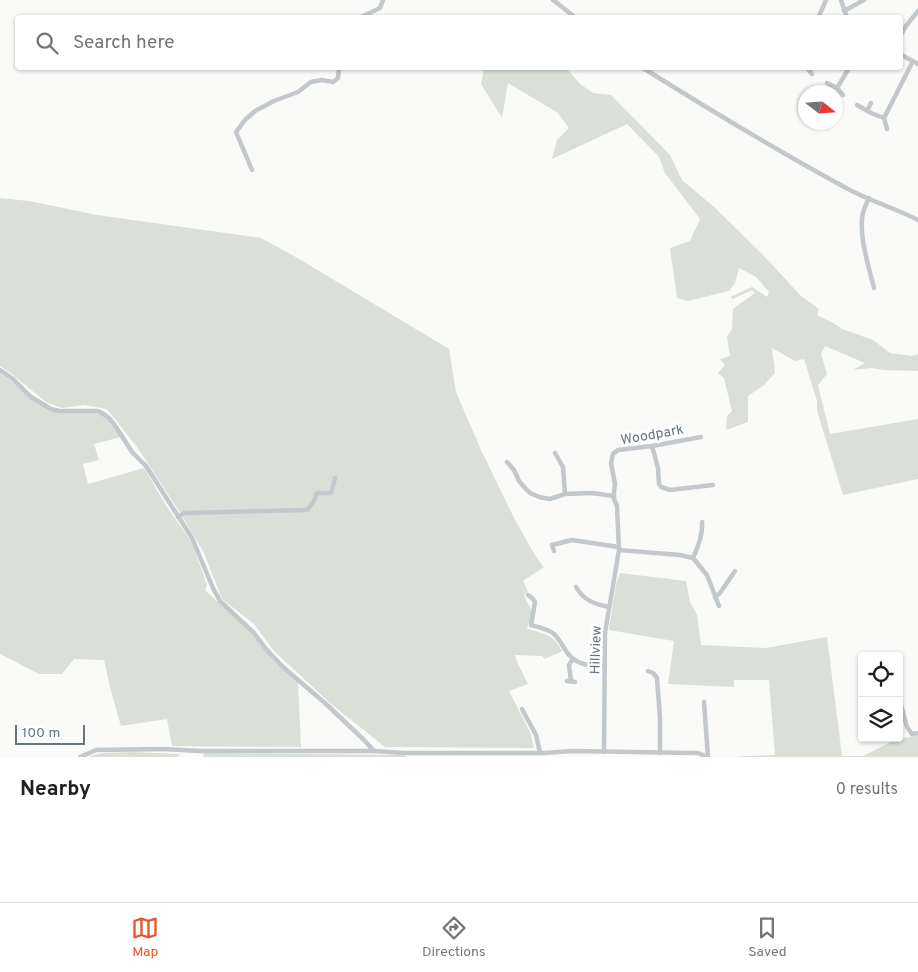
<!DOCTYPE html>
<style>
:root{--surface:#fff;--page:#f2f2f2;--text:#202124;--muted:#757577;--line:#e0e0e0;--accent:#e4572e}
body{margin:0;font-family:Overpass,sans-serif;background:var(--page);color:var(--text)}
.controls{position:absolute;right:15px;bottom:15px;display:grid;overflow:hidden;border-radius:5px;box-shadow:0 1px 4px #0004}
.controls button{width:45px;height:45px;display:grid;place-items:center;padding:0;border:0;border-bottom:1px solid var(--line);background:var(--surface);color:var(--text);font:25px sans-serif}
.compass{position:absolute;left:798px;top:85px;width:45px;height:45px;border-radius:50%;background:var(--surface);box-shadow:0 1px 4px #0004;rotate:107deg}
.scale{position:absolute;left:15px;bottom:12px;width:70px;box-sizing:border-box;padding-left:5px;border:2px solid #657683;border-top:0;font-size:14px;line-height:18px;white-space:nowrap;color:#657683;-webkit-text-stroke:4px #fff;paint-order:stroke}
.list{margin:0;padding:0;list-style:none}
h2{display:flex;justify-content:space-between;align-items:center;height:65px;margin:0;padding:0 20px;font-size:21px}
h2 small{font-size:16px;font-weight:400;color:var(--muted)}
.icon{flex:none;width:28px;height:28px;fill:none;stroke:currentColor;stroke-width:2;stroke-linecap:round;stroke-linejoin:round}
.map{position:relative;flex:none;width:918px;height:757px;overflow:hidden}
.search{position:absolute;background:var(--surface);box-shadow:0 1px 4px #0004;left:15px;right:15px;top:15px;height:55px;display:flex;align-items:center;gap:12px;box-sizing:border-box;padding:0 18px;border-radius:5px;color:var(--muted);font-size:19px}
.sheet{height:145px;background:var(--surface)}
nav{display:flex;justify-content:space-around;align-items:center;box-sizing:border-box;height:70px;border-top:1px solid var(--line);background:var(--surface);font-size:14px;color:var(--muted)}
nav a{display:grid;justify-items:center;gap:2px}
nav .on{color:var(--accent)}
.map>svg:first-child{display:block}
.green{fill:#dadfd7}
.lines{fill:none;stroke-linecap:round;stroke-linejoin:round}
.minor{stroke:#c3c8cc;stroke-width:4.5}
.labels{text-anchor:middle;stroke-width:5;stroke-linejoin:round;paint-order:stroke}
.street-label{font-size:14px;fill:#657683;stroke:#fff}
</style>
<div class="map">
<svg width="918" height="757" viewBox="0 0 918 757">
<rect width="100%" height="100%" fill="#fafaf8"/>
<g class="green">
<path d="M484,68H566L580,84L593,93L611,95L670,155L682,180L714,207L764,256L801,296L819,309L817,315L835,324L842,329L873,340L890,353L912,356L918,354V371L883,370L872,368L853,370L865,363L825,346L821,354L827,374L818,385L830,434L918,419V479L843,495L817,411V401L804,359L795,361L772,348L775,373L764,385L748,396V422L726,430L727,416L732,411L724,378L718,373L725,365L720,359L730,356L727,337L732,329L733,309L755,293L752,290L733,299L730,297L752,287L767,297L769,292L756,277L739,268L735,283L729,291L688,301L677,298L670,248L690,241L700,219L665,173L659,157L627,124L552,159L557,140L569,128L558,113L508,83L502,118L481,84Z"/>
<path d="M0,198L29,201L97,215L261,238L294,256L449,349L456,392L481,450L514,518L536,557L544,567L523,581L528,591L524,595L532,612L527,629C544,633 554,635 562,651L545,659L542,656L515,655L518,664L528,684L509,691L530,732L534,748L385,747L330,703L274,651L254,624L222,599L204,553L179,511L137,447L107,409L84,405L62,408L46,402L9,372L0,366Z"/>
<path d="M0,373L53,411L93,413L104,415L121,437L94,444L99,460L83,464L88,484L144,468L167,507L192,543L207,585L205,590L251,633L277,664L298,682L301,747L172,746L167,719L121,726L111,691L104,660L74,659L62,674H39L0,654Z"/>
<path d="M620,573L686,581L690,602L697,615L701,645L766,648L827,637L842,756H863L895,740L918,735V757H733L747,756L775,755L769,680H734V687L668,684L674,641L609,630L616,584Z"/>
<path d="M133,752L179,754L178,757H89C102,751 118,753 133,752Z"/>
<path d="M204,753L405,755L407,757H203Z"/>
</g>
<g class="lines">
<g class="minor">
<path d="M553,0L576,18"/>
<path d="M841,0L847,18"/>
<path d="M844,11L864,0"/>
<path d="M359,18L380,8L383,0"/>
<path d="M818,18L826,0"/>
<path d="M900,36L906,26L918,11"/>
<path d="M900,54L918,64"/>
<path d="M643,68C710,110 778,151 848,189C870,201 895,208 918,220"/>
<path d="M807,68L812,74"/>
<path d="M827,83L837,88L843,95"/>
<path d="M837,88L849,68"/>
<path d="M857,105L871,113L884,118L887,129"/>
<path d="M867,111L871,103"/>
<path d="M884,118L913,61"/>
<path d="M252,170L236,132L245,120L255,111L274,101L298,92L311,82L322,80L333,82L338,78L339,68"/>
<path d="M869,198C867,203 864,208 863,213C858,235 869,267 874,288"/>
<path d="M0,370L13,379L31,397L51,409L59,411H98L105,415L109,418L116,427L132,452L146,466L192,538L213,588L220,601L254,633L266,649L283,667L326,704L363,739L374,751"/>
<path d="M652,446L658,468L659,484L661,487L670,490L713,485"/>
<path d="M555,453L563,467L565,494"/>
<path d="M507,462L514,470L519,481L525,488L530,493L539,497L550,499L565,494L592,493L614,496"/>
<path d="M178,517L184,513L307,510L314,501L317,493H331L335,478"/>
<path d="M619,550L680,555L693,558L707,575L719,606"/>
<path d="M554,551L552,545L572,540L619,547"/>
<path d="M693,558C698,546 703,535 702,522"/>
<path d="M576,587C584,601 595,604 609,607"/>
<path d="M528,595L532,598L535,602L531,625C539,627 548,629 554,634C559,639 562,645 566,651C575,665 589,666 605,666"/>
<path d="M715,597L720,593L735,571"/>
<path d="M648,671L653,673L657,678L660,718V753"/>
<path d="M567,681L575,682"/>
<path d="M571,681L569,665L573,659"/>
<path d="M900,701L907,727L912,734L918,733"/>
<path d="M704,702L708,757"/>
<path d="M522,709L536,735L540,753"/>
<path d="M604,752L605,633L619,550L617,506L614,499V492L615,484L611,463L613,454L618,450L652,446L701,437"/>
<path d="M80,757L96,750L162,749L201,751H374L404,753H544L572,751L693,753H698L707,757"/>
</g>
</g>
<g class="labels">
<g class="street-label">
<text transform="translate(652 434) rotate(-10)" y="5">Woodpark</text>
<text transform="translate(595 650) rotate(-88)" y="5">Hillview</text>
</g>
</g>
</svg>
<div class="controls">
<button><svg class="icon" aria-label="locate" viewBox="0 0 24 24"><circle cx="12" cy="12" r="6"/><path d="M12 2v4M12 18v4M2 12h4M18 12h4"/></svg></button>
<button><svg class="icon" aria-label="layers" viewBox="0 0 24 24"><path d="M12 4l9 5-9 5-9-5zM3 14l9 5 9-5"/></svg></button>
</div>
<svg class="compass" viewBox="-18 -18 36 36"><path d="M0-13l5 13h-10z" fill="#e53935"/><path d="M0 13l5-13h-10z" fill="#757577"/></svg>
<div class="scale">100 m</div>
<div class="search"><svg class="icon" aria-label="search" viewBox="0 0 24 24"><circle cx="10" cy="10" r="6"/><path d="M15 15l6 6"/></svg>Search here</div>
</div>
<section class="sheet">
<h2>Nearby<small>0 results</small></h2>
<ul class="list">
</ul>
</section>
<nav>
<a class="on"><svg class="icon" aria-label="map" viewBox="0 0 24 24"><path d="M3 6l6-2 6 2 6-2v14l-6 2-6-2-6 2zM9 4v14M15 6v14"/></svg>Map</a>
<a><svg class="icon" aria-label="directions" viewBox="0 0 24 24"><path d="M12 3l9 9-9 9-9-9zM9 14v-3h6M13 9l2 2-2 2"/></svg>Directions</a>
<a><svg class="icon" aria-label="saved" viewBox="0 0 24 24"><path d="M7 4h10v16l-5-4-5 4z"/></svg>Saved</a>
</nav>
